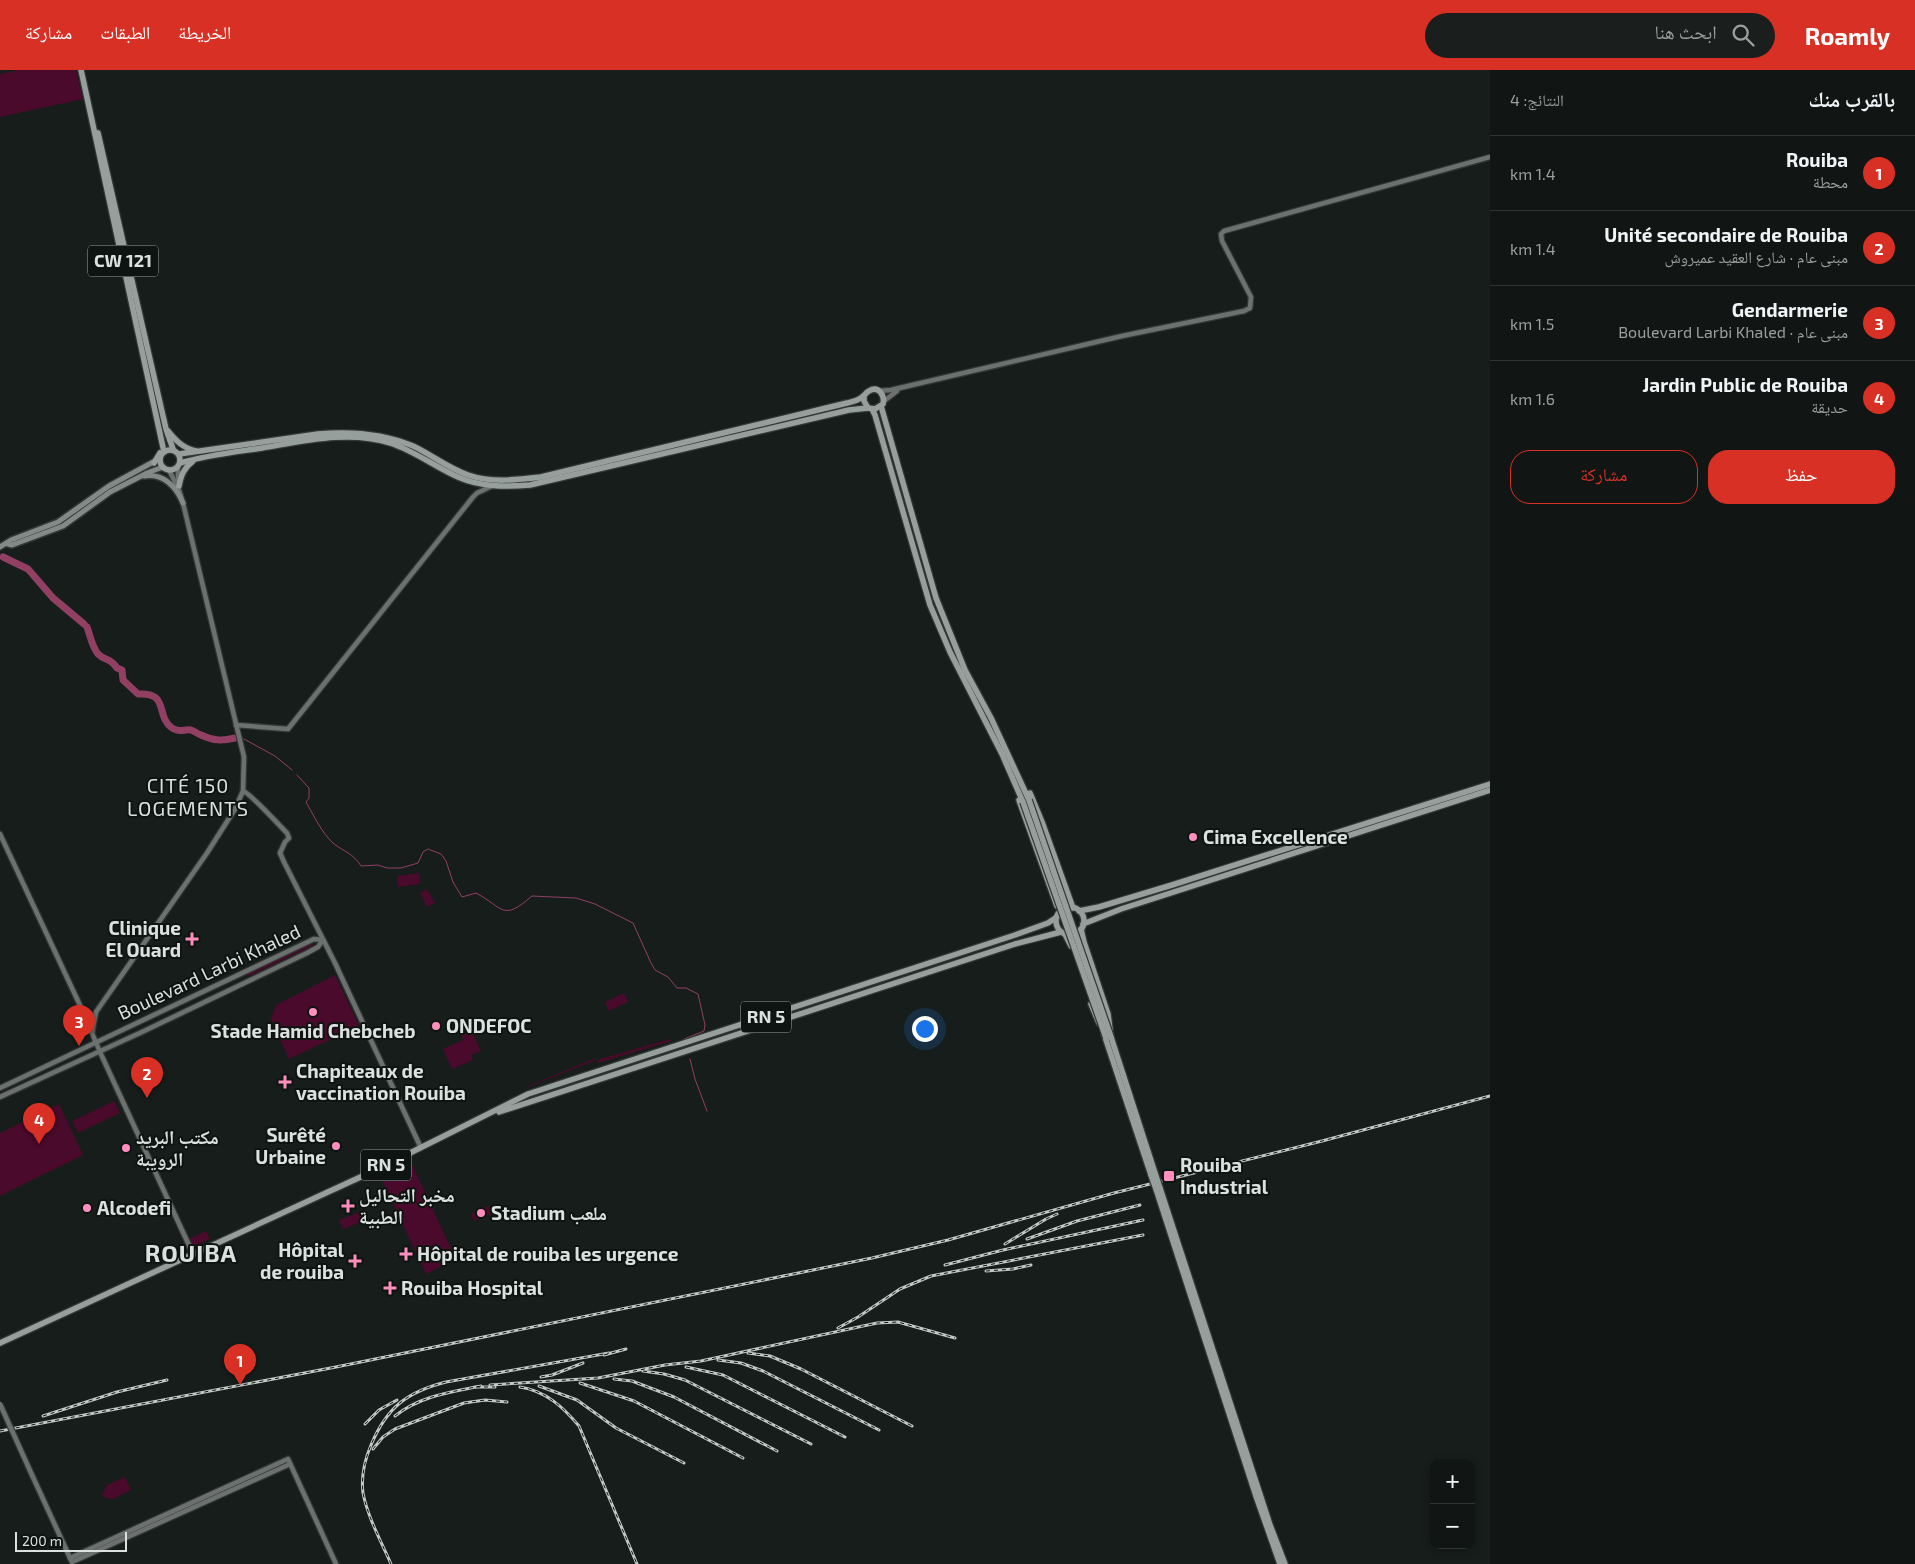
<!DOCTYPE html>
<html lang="ar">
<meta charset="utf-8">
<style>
:root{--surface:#111614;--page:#1a1f1d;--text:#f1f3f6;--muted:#9c9fa0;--line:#303534;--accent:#d93025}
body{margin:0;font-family:"Exo 2","Noto Naskh Arabic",sans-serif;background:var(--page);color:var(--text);direction:rtl}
.controls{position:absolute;right:15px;bottom:15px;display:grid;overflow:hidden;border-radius:10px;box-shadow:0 2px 8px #0003}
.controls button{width:45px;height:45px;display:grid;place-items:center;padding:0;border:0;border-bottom:1px solid var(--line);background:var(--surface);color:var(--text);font:25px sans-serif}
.scale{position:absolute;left:15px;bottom:12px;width:112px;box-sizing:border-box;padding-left:5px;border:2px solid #dce1df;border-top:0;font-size:14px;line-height:18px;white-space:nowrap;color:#dce1df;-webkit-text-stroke:4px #0e1412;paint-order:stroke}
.you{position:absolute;left:924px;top:958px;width:18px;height:18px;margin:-12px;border:4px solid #fff;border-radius:50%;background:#1a73e8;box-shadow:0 0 0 8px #1a73e833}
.badge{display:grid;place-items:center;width:32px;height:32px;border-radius:50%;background:var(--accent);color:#fff;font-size:16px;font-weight:700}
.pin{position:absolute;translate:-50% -41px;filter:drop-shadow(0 1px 2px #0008)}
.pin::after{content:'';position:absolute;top:26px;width:18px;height:15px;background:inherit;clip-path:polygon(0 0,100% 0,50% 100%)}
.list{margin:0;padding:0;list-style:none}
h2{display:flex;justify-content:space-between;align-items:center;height:65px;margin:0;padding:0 20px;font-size:21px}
h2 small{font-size:16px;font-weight:400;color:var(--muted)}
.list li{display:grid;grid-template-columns:32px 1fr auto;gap:15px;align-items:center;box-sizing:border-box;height:75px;padding:0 20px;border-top:1px solid var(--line)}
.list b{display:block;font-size:19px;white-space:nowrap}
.list p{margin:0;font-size:16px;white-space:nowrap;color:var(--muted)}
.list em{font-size:16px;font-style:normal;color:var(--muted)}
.actions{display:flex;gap:10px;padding:15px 20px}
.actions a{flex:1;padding:11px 0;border:1px solid var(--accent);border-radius:20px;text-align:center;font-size:18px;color:var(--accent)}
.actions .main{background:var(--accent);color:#fff}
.icon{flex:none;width:28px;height:28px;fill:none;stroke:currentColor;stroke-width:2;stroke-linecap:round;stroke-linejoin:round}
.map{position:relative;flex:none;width:1490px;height:1494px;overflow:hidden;direction:ltr}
header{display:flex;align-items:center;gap:30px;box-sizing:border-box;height:70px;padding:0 25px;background:var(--accent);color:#fff}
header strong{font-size:24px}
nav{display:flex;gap:28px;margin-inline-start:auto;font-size:18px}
.search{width:350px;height:45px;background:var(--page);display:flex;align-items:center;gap:12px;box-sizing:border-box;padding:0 18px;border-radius:28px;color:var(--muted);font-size:19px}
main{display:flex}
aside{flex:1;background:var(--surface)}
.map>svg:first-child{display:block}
.green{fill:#490a2b}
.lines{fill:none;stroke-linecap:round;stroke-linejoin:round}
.stream{stroke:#914064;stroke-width:1}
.river{stroke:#914064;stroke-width:7}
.secondary-casing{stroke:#333836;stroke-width:7}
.primary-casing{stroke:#333836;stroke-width:8}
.highway-casing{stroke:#333836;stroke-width:8}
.secondary{stroke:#6c7170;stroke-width:4.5}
.primary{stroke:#838987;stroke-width:5}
.highway{stroke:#979f9c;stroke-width:5.5}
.rail-casing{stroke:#c2c8c6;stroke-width:3}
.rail{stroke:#0e1412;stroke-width:1;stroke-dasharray:4;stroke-linecap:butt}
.secondary-bridge-casing{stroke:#333836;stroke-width:7;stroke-linecap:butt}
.highway-bridge-casing{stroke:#333836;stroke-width:8;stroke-linecap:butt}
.secondary-bridge{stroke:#6c7170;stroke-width:4.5}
.highway-bridge{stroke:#979f9c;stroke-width:5.5}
.poi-dot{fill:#fe8ebd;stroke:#0e1412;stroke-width:2}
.labels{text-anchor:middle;stroke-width:4;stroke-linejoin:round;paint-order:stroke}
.shield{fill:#0e1412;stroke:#9ea4a2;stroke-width:1}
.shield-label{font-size:18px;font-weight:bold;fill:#dce1df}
.poi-label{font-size:19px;font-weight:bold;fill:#dce1df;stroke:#0e1412;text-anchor:start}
.street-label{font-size:19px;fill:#dce1df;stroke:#0e1412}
.neighbourhood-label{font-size:20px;letter-spacing:1px;fill:#dce1df;stroke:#0e1412}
.district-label{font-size:24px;font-weight:bold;letter-spacing:1px;fill:#dce1df;stroke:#0e1412}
</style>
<header>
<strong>Roamly</strong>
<div class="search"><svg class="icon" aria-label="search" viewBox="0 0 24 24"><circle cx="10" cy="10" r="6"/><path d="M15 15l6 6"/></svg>ابحث هنا</div>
<nav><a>الخريطة</a><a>الطبقات</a><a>مشاركة</a></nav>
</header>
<main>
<aside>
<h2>بالقرب منك<small>النتائج: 4</small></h2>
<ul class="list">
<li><span class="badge">1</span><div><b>Rouiba</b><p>محطة</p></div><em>1.4 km</em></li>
<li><span class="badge">2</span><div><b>Unité secondaire de Rouiba</b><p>مبنى عام · شارع العقيد عميروش</p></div><em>1.4 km</em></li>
<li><span class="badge">3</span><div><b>Gendarmerie</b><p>مبنى عام · Boulevard Larbi Khaled</p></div><em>1.5 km</em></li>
<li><span class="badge">4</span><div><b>Jardin Public de Rouiba</b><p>حديقة</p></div><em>1.6 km</em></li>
</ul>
<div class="actions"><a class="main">حفظ</a><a>مشاركة</a></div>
</aside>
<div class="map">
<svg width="1490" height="1494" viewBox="0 0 1490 1494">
<rect width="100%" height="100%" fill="#171d1b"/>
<g class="green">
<path d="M19,0H76L83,29L0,47V4Z"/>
<path d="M419,803L420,814L398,817L397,806Z"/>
<path d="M427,819L435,833L427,837L420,823Z"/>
<path d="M310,873L313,874L312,876L249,906L247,905V903Z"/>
<path d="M335,905L359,956L289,989L271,949L276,935Z"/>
<path d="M624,923L628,932L609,941L605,932Z"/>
<path d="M471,960L481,981L471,985L473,990L452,999L443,979L463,970L461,965Z"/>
<path d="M670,969L671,971L598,993L597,990Z"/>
<path d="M596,988V990L528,1017V1016Z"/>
<path d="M114,1031L120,1043L78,1063L72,1051Z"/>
<path d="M59,1034L83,1085L0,1126V1063Z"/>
<path d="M410,1090L456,1189L426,1204L379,1104Z"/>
<path d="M488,1136L492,1143L474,1151L471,1144Z"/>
<path d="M360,1142L364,1151L343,1159L339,1150Z"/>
<path d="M206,1161L210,1169L192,1177L188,1169Z"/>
<path d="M125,1407L131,1420L113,1429L105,1428L102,1424L107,1415Z"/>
</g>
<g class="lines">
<g class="stream">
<path d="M244,669L275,686L292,700"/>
<path d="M297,705L309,718V728L306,732C314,746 322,763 333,773C344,782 353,783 361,796L378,795L387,798H401L418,793L423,782L428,779L441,784L446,791L453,812L462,827L476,823C504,838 502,852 532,826L576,828L595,834L633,853L651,893L655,900L668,907L677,918H686L698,924L705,955L704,961L684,969"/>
<path d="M690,989L695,1009L707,1041"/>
</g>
<g class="river">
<path d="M3,487L28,499L53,528L84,554"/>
<path d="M87,557C90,565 92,577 98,584C105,591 110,587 117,598L122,600L123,610L138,624C170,622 155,646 172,658C179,663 184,659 191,660C194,661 198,664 201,665C214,671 222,671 235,668"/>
</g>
<defs>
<g id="secondary">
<path d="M879,321L891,320L1122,266L1244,241L1250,238L1251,227L1222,171L1221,164L1224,161L1490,87"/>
<path d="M884,331L897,321"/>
<path d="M178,397V413"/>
<path d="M169,400L179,420L183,433L244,687L243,721L235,739L207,783L96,942L92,963L100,982L193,1184"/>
<path d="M236,655L288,659L473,427L477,423L492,416"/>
<path d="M243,721C249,722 281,757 287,763L289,768L285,772L280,783L284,792L335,893L421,1078"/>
<path d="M0,764L92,961"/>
<path d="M0,1018L314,869L323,870"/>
<path d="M0,1027L142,962L307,883L318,877L323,870"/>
<path d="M32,1405L71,1490"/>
<path d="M70,1488L288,1389L336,1494"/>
<path d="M72,1492L290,1394"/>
</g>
<g id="primary">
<path d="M144,406C163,403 176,416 183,433"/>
<path d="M8,474L12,475L63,456L110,422L147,403L163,397"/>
<path d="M0,477L11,470L58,452L109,416L155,391"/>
</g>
<g id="highway">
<path d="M81,0L164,382"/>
<path d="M98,63L166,359L173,379"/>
<path d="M881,336L936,528L965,600L991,648L1029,730"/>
<path d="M872,339L875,345L930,535L950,582L1002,684L1023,732"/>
<path d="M168,361C176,371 183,378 196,381"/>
<circle cx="170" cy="390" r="10"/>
<path d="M179,384L318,364C351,361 382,363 413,376C432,385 448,398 468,405C491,413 516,410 541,407L847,333C851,332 856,331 859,329C864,327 865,323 869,321C879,315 885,326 883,334L875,339L868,338L864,331V326"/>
<path d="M154,393L160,383"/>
<path d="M180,393C207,385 235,382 262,378C304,371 349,360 390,373C415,381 435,397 458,407C481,417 505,417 530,415L849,340L868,338"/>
<path d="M179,416C181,405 184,398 193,391"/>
<path d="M1030,723L1042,752L1073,838"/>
<path d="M1019,730L1057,836"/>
<circle cx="1070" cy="851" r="14"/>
<path d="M1079,841L1099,837L1172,815L1490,714"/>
<path d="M1083,854L1121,839L1490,720"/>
<path d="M1081,859L1084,872L1108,944L1111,967L1155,1103"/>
<path d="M1065,864L1071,876"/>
<path d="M1091,934L1099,953"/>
<path d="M1104,964L1151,1105"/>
<path d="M499,1042L1015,874L1061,862"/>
<path d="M1160,1118L1270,1455L1285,1494"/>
<path d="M1156,1119L1256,1426L1280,1494"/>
<path d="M0,1273L378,1099L528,1024L1015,865L1048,853L1057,847"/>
</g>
</defs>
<use href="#secondary" class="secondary-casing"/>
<use href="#primary" class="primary-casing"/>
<use href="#highway" class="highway-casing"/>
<use href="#secondary" class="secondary"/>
<use href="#primary" class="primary"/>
<use href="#highway" class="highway"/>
<defs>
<g id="rail">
<path d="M1027,1169L1077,1151L1140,1135"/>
<path d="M1005,1174L1046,1149L1057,1144"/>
<path d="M945,1195L1003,1180L1143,1150"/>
<path d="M986,1201L1013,1199L1031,1195"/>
<path d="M838,1258L858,1247L900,1219L931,1206L1143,1165"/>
<path d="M748,1283L770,1286L801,1299L912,1356"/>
<path d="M604,1285L626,1279"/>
<path d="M718,1290L741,1293L763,1301L879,1360"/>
<path d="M686,1297L723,1305L845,1367"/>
<path d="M643,1301L664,1304L685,1310L811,1374"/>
<path d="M541,1307L552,1305L583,1293"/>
<path d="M614,1309L632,1311L674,1327L777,1381"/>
<path d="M580,1313L634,1331L743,1388"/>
<path d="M490,1315L598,1308L665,1295L701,1291L877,1253L898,1252L955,1268"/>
<path d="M539,1316L577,1330L616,1358L684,1393"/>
<path d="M476,1317H495"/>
<path d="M520,1317C546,1321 563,1337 579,1356L637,1494"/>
<path d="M43,1346L117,1322L167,1310"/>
<path d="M395,1346C420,1326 451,1322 481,1316"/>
<path d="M365,1354L379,1340L397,1330"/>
<path d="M0,1361L336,1297L872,1188L948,1170L1114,1123L1322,1071L1490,1026"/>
<path d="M373,1379L383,1367L395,1359L464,1333L485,1330L507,1332"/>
<path d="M391,1494C381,1471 368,1448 363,1423C361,1407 365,1389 371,1375C387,1337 407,1322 446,1312L609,1283"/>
</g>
</defs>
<use href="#rail" class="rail-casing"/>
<use href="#rail" class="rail"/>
<defs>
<path id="secondary-bridge" d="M0,1334L32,1405"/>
<g id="highway-bridge">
<path d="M1029,730L1111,967"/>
<path d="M1023,732L1106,968"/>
<path d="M1155,1103L1160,1118"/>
<path d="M1151,1105L1156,1119"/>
</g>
</defs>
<use href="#secondary-bridge" class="secondary-bridge-casing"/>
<use href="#highway-bridge" class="highway-bridge-casing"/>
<use href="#secondary-bridge" class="secondary-bridge"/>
<use href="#highway-bridge" class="highway-bridge"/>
</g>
<g class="poi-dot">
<circle cx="1193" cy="767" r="5"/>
<path d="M189.5 861.5h5v5h5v5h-5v5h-5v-5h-5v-5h5z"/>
<circle cx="313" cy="942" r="5"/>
<circle cx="436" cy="956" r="5"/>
<path d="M282.5 1004.5h5v5h5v5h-5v5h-5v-5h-5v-5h5z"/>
<circle cx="336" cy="1076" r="5"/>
<circle cx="126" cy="1078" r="5"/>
<rect x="1163" y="1100" width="12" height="12" rx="2.5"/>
<path d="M345.5 1128.5h5v5h5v5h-5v5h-5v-5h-5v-5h5z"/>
<circle cx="87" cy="1138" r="5"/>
<circle cx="481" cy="1143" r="5"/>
<path d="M403.5 1176.5h5v5h5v5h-5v5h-5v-5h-5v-5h5z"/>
<path d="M352.5 1183.5h5v5h5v5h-5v5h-5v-5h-5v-5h5z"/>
<path d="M387.5 1210.5h5v5h5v5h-5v5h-5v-5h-5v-5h5z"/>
</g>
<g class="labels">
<g class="shield">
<rect x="88" y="175.5" width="70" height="31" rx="4"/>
<rect x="741" y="931.5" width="50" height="31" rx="4"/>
<rect x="361" y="1079.5" width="50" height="31" rx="4"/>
</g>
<g class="shield-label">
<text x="123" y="197">CW 121</text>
<text x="766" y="953">RN 5</text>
<text x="386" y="1101">RN 5</text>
</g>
<g class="poi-label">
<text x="1203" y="774">Cima Excellence</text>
<text x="181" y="865" text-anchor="end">Clinique<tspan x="181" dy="22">El Ouard</tspan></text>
<text x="446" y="963">ONDEFOC</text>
<text x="313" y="968" text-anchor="middle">Stade Hamid Chebcheb</text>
<text x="296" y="1008">Chapiteaux de<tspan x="296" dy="22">vaccination Rouiba</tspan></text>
<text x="326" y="1072" text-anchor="end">Surêté<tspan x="326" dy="22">Urbaine</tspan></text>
<text x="136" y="1074">مكتب البريد<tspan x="136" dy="22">الرويبة</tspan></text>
<text x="1180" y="1102">Rouiba<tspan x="1180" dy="22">Industrial</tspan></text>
<text x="359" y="1132">مخبر التحاليل<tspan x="359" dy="22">الطبية</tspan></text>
<text x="97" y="1145">Alcodefi</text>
<text x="491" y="1150">Stadium ملعب</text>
<text x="344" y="1187" text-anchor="end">Hôpital<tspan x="344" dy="22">de rouiba</tspan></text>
<text x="417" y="1191">Hôpital de rouiba les urgence</text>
<text x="401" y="1225">Rouiba Hospital</text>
</g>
<g class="street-label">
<text transform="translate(209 902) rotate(-25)" y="7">Boulevard Larbi Khaled</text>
</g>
<g class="neighbourhood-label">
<text x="188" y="723">CITÉ 150<tspan x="188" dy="23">LOGEMENTS</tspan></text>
</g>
<g class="district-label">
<text x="191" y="1192">ROUIBA</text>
</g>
</g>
</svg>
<div class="controls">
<button>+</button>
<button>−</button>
</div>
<div class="scale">200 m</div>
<div class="you"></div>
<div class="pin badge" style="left:240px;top:1315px">1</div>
<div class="pin badge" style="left:147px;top:1028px">2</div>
<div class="pin badge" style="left:79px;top:976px">3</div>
<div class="pin badge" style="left:39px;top:1074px">4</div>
</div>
</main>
